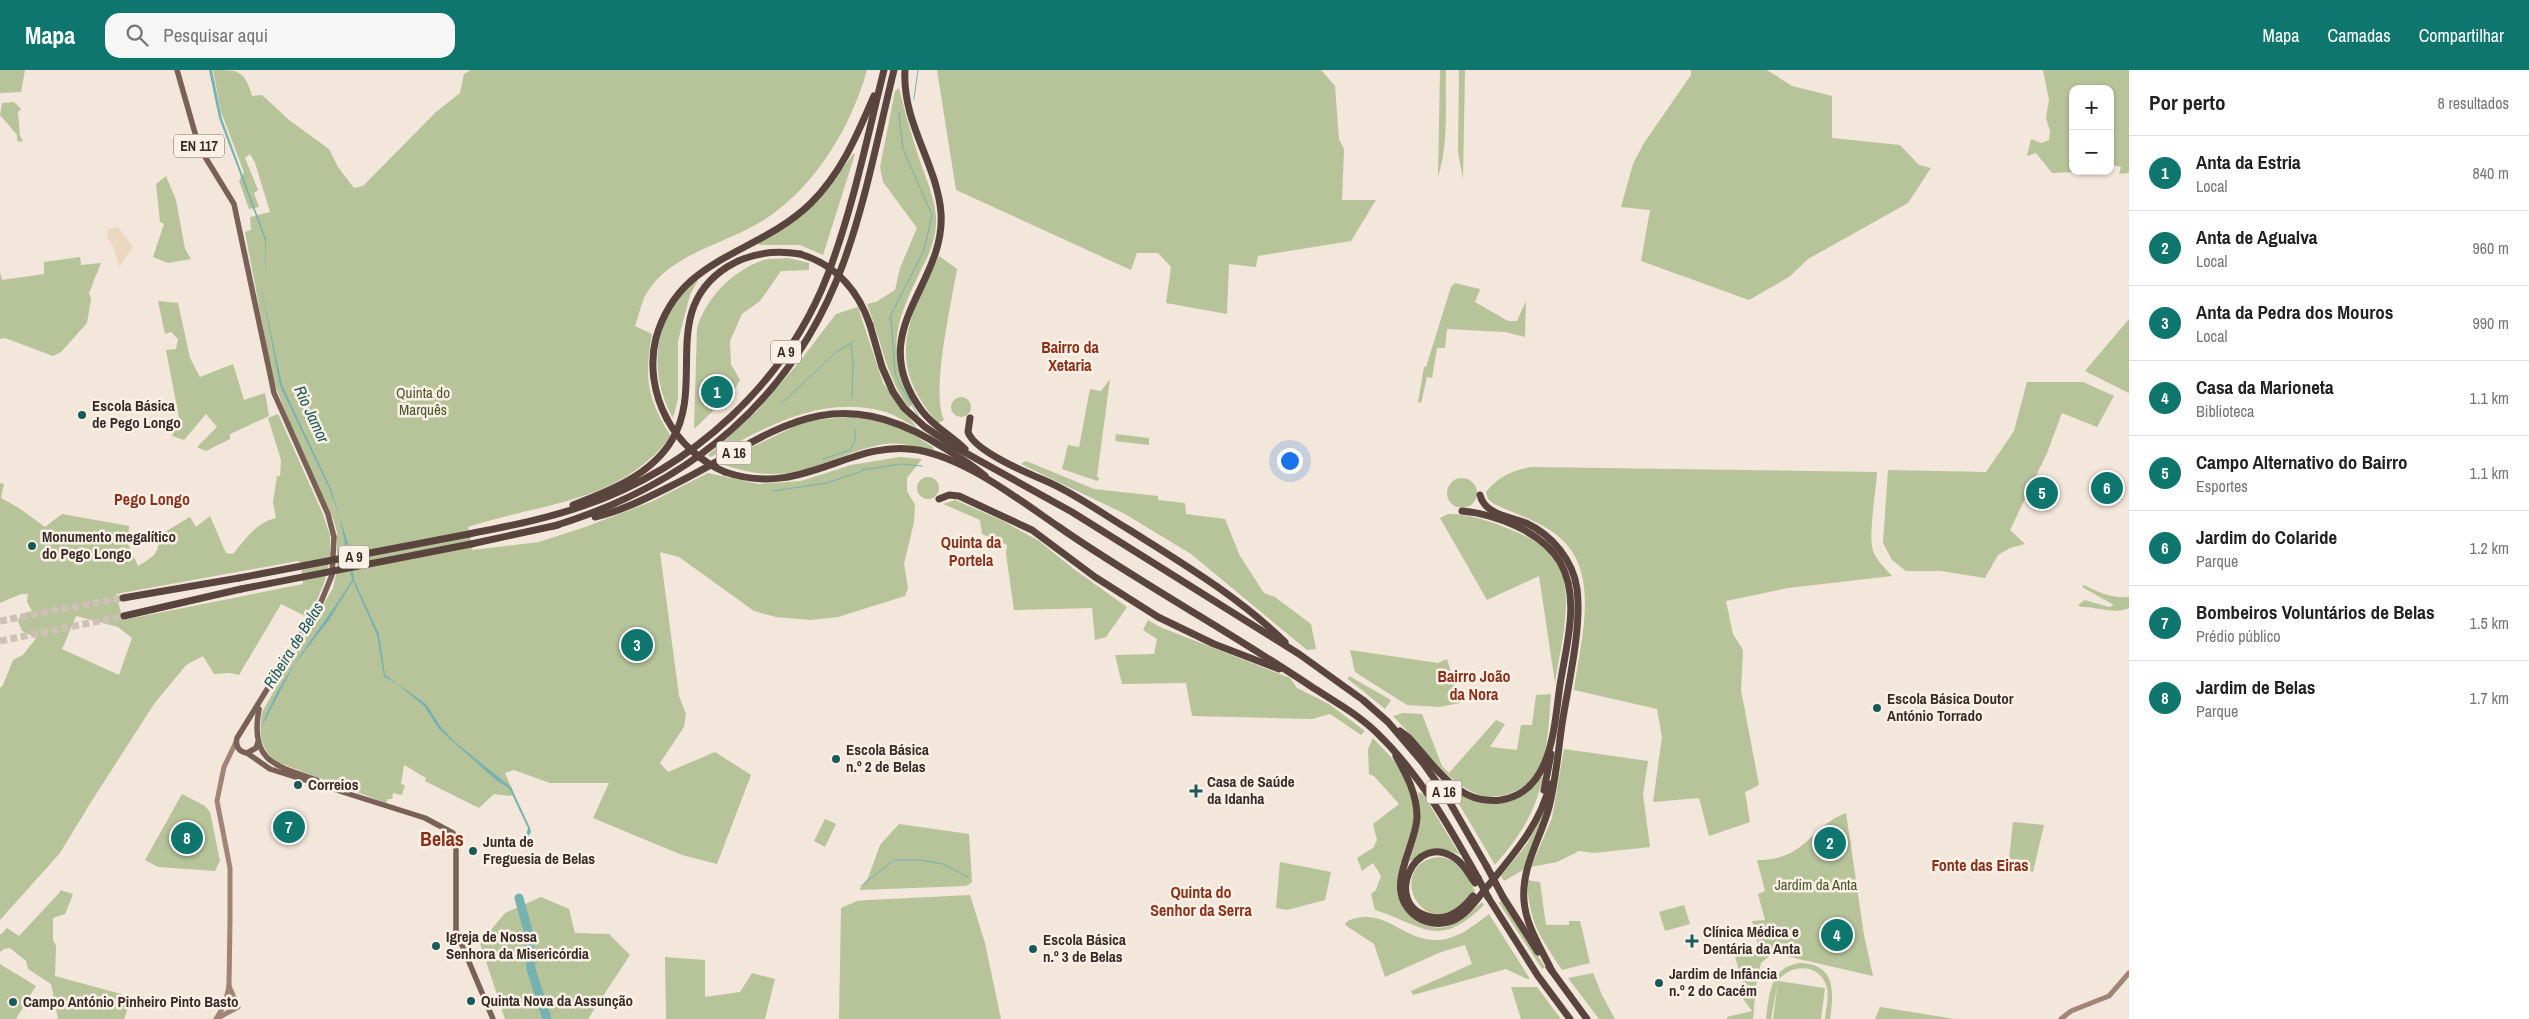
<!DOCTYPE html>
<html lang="pt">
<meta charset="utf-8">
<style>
:root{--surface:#fff;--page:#f6f6f6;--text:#222;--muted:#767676;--line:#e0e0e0;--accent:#0f766e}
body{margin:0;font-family:"Archivo Narrow",sans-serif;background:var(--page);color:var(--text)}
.controls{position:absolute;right:15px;top:15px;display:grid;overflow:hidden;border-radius:10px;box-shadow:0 1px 4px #0004}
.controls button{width:45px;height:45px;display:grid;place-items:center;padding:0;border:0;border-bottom:1px solid var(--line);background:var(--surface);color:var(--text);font:25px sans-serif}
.you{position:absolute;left:1289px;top:390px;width:18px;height:18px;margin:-12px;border:4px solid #fff;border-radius:50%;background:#1a73e8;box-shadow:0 0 0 8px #1a73e833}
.badge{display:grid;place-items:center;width:32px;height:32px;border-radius:50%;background:var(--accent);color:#fff;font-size:16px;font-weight:700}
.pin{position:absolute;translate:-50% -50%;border:2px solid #fff;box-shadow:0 1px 5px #0006}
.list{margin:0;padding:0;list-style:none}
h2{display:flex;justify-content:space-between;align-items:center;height:65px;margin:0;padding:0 20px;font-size:21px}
h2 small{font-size:16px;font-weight:400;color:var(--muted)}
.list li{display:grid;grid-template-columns:32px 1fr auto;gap:15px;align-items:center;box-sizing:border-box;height:75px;padding:0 20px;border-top:1px solid var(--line)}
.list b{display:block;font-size:19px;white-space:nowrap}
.list p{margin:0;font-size:16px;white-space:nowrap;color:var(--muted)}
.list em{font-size:16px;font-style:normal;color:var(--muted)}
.icon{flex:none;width:28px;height:28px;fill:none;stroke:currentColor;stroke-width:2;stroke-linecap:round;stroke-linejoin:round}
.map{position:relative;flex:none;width:2129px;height:949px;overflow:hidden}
header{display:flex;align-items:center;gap:30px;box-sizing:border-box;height:70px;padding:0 25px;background:var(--accent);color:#fff}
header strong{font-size:24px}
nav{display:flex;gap:28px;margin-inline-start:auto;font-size:18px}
.search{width:350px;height:45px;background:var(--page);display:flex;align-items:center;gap:12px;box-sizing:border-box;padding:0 18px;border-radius:15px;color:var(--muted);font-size:19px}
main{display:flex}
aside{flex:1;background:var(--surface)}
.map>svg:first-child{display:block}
.green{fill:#b7c399;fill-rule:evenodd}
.plaza{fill:#ecd7c0}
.water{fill:#77b2b2}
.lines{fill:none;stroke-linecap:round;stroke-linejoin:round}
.stream{stroke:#77b2b2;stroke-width:1}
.river{stroke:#77b2b2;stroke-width:9}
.highway-tunnel{stroke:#cdc1b6;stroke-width:7;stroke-dasharray:7 3.5;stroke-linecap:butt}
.secondary{stroke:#a08476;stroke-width:5}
.primary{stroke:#7a6157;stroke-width:5.5}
.highway{stroke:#59453d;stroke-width:7}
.highway-bridge{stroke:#59453d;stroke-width:7}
.poi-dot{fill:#1a5a5b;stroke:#fbf0e6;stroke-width:2}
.labels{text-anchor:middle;stroke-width:5;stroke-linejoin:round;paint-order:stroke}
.shield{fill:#fbf0e6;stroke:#726660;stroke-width:1}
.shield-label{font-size:14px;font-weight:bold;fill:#372b27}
.park-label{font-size:15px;fill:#485729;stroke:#fbf0e6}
.poi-label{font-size:15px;font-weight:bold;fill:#372b27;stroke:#fbf0e6;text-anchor:start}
.neighbourhood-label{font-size:16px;font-weight:bold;fill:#8b311b;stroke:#fbf0e6}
.water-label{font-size:16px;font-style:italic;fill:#1a5a5b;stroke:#fbf0e6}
.district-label{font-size:20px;font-weight:bold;fill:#8b311b;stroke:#fbf0e6}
</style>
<header>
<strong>Mapa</strong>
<div class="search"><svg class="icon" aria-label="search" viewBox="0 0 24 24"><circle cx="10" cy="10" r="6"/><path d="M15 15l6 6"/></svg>Pesquisar aqui</div>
<nav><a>Mapa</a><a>Camadas</a><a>Compartilhar</a></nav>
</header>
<main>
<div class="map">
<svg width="2129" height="949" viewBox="0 0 2129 949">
<rect width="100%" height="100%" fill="#f3e6da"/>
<g class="green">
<path d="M0,0H25L21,22L0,23Z"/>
<path d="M213,0C238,0 245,0 252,26L262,25L289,50L329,79L338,97L354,118L363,116L436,42L460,23L464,4L471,0H867C851,57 816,115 767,148C728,174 671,182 646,224C641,233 639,246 635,256L652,264C644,308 647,329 671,366C619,434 543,432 468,457L472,480L539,472L585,457L651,432L708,403L759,414L801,411L851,395L900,387L922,389L907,408V421L915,435L914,452L904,494L908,518L905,526L838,547L810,550L776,547L754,541L679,487L660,482L679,626L686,644L684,657L660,693L668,702L715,682L751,705L717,794L682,785L593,748L609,713H550L514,700L505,703L514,724L510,726L494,724L479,738L425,711L426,708L404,695L401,714L405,715L402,725L393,723L392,729H388L386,733L277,692C259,677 259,665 262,642L333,518L337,501V462L333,448L302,384L273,310L245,162L251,160L250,147L270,142L255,93L250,84L245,88L258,120L254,123L259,137L249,139L239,111L244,102L221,42Z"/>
<path d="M937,0H1321L1335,16L1339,69L1344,79L1342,130H1376L1351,171L1258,186L1256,197L1229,194L1227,244L1166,233L1171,197L1158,183H1137L1131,200L956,120Z"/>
<path d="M1440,0H1446C1445,35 1449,73 1438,107Z"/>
<path d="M1459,0H1465L1463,108L1458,82Z"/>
<path d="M1691,0H1767L1792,16L1832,26V68L1900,75L1919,95L1931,98L1908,133L1808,189L1789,207L1749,230L1641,191L1650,140L1621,137L1633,94L1644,73L1691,5Z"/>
<path d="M2043,0H2129V103L2119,104L2121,97L2110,94V19H2073L2074,102L2052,103L2036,83L2027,86L2031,69L2041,73L2049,70L2050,61L2046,48L2049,30Z"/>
<path d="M899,18C905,43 912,67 920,91C926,108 934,127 936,146C937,166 930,183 921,200C895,255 886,275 913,333L909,338C886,307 881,269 867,234L876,232L895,220L900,198L917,158L883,112L880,97L895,21Z"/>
<path d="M14,32L21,39L18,42L20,66L23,70L21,72L17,71V65L0,45L2,33Z"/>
<path d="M853,84H855L823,185L800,175H760L757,173L811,136L831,115Z"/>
<path d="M166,106L176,130L185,179L191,189L168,193L153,187L164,154L160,152L156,114Z"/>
<path d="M939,186L957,199C951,236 931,319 944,350L938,353C884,291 908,250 939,186Z"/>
<path d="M80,187L81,195L101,193L89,223L91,229L87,253L61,282L53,286L5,268L0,269V202L2,210L44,204V192Z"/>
<path d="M788,188L809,193V200L781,201L760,231L742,244L730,271L731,294L740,310L733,322L694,359L697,258C706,228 733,200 764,190C771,188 780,189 788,188Z"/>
<path d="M699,208L690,225L678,271V329L673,348C646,300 654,243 699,208Z"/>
<path d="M1455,213L1480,219L1475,232L1508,251H1517L1526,231L1525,267L1505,262L1447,259L1445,278H1437L1432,308L1427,307L1421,333L1418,332L1424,297H1426L1451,217Z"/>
<path d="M158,231L178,233L190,288L200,307L233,294L244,330L265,323L269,346L230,364V369L206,381L197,377L217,357L206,344L184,370L172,366L179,348L166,280L176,279L178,269L171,262L165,264Z"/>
<path d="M858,237L883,313L917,358C906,352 894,344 882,341C819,325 764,358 711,387L708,385L757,341L800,291L836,244Z"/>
<path d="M2129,249V323L2085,301Z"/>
<path d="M1110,309L1097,407L1100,408L1097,411L1062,399L1068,375L1079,377L1090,319L1101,321Z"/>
<path d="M2027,312H2083L2114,326L2097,357L2062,343L2047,383L2010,460L2025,474L2010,478L1998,485L1985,508L1941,501H1906L1892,490L1883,473L1888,400L1986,402L2014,361Z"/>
<circle cx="961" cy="337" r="10"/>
<path d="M278,344L322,442L330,465V489L324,513L316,532L305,546L281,534L239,605L230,603L214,604L203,586L186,595L154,634L91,732L60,783L0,850V618L3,615L13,590L23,585L36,568L22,561L18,551L21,544L32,541L27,532L28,524H21L0,533V413L4,414L1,428L19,438L45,457L62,444L129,456L128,474L138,496C153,486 160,485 158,466L190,447L196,457L210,446L226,483L233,484C246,468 256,453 276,448L273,432L277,406H280L281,390L268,348ZM298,491L301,493L303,514L123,550L116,524ZM76,546L118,557L132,568L119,605L62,579Z"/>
<path d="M859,346L902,358L933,377L934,381C918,377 902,372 885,374C847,380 811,404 773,404C755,404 740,400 724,395L723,391L806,351Z"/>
<path d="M1116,364L1149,368V375L1115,371Z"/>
<path d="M1026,391L1094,419L1158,426V430L1185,433L1186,444L1225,449L1240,486L1264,523L1275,527L1311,554L1316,579L1307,580L1191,484L1125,444L1021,394Z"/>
<path d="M1531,397L1877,402C1876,421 1868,465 1873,481C1877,491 1885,498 1892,506L1788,518L1726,531L1733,564L1743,580L1741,620L1759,715L1745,722L1750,752L1709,766L1699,728L1653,732L1662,667L1657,639L1574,620C1580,572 1602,503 1559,467C1541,451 1515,444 1494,434L1488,429L1486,422C1497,408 1512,400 1531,397Z"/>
<circle cx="928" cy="418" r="11"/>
<circle cx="1462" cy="423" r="15"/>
<path d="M955,430L1003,451L1039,471L1075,500L1127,537L1106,567L1095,570L1092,538L1014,540L1006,484L1007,475L982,464L980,450L943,434Z"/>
<path d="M1448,444C1472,444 1492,452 1514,461C1528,467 1543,474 1553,486C1578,516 1560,578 1555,613L1539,506L1487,530L1440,448Z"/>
<path d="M2084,515C2097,522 2113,529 2129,527V538C2115,545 2096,536 2081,537L2078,535L2085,530L2109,537L2114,535L2082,517Z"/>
<path d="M1148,550L1160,557L1290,608L1297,618L1329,634L1365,661L1361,665L1330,644L1312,649L1192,646L1186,613L1122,614L1115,585L1154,584L1157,569L1143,560Z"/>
<path d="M1350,580L1438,593L1447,589L1460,633L1439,637L1407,635L1355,602Z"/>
<path d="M1349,606L1391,630L1385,639L1348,609Z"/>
<path d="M1551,624C1549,646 1549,668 1543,689C1536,715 1506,732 1480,725C1469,722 1456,712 1448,705C1428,687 1412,665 1393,646L1403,643L1422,644L1442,696L1449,703L1496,650L1505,654L1490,677L1517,680L1521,655H1532L1536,625Z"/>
<path d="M1373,668C1383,679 1395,690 1403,703C1427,739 1407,792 1400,831C1403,839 1408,844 1415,849C1443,869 1461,851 1482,832L1484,835C1438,880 1425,856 1375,840L1371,824L1376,820L1381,806L1373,793L1362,801L1357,788L1373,778L1377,770L1373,754L1399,734L1374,706L1369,704L1368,679Z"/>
<path d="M1564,679L1648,691L1643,724L1650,777L1594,783L1579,781L1557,792L1531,797L1552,748Z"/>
<path d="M1541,707H1543C1534,745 1520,766 1495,795L1453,724L1458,723L1488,733L1532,718Z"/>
<path d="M1418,722L1423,724L1460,785C1440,775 1428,783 1409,792C1417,767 1422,748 1418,722Z"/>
<path d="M182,724L205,736L210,742L220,791L215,801L158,797L145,790Z"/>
<path d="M1548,734L1523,800L1504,811L1501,806L1527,774Z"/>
<path d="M1846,743L1864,865L1873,906L1773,883L1761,893L1756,915L1753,949H1727V947L1752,941L1741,926L1739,917L1743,915L1735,886L1759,880L1752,851L1765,850L1758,824L1765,821L1757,790C1808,790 1807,758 1846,743Z"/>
<path d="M825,749L836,754L825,777L814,771Z"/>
<path d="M2013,752L2044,755L2033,802L2027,800L2026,790L2009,789Z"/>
<path d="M899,754L969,764L972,812L966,816L859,820L868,808L880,775Z"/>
<path d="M1440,787C1459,789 1466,805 1475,821C1468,828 1462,837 1452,841C1412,859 1391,790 1440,787Z"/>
<path d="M1280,792L1331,802L1325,830L1287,840L1276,838Z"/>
<path d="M1527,810L1540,812L1546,855H1569V851H1580L1590,893L1562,900C1539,865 1529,852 1527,810Z"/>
<path d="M60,820L73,824L65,844L53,848V870L56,876L55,906L132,927L124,949H58L51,914L28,899L26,891L10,878L4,879L0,882V865L7,858L19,866L60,822Z"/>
<path d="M970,825L985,873L1001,949H839L841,838L857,831L869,830Z"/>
<path d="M541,827L569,839L575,863L609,864L630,885L588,949H505L480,873L505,843Z"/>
<path d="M1502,829L1545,897L1542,899L1499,833Z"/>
<path d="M1684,835L1690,854L1665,861L1659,842Z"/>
<path d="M1489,844L1530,909H1527L1506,899L1413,925L1411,921L1472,894L1465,875L1441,882L1385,907L1374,874L1345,855C1347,851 1349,850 1353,849C1385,839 1405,870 1434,870C1456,871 1473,856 1489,844Z"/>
<path d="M665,887L705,890V927L740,922L752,903L775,909L765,949H666Z"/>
<path d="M1800,893C1836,894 1834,922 1830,949H1825C1826,939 1829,928 1827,918C1821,893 1791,893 1778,911L1825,918L1821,949H1773L1778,912L1771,949H1766C1769,924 1770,897 1800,893Z"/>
<path d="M0,894L36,916L16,949H0Z"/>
<path d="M1593,903L1602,925L1615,949H1599L1568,908Z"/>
<path d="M1511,917H1537L1561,949H1521Z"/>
<path d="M1880,937L1955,949H1875Z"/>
</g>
<path class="plaza" d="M113,157L119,158L133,177L119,197L114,178L107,167L108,160Z"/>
<g class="water">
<path d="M209,0H212L222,49L266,169V205L265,170L219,48Z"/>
<path d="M261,216L282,315L331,419L350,480L354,510L379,564L385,605L426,634L441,657L456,673L511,717L530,758L531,762L526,770L527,784L525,770L528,758L509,718L497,711L439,659L424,636L396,613L384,607L377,565L353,511L329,550L294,595L261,658C281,603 322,559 352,510L340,448L330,420L280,316Z"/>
</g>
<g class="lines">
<g class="stream">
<path d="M914,29L918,0"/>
<path d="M891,247L895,303L900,315L918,345"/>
<path d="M889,249L924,180L932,145L903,79L899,44L901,42"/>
<path d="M852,328L853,291L851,273L853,271"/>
<path d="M781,334L835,283L851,273"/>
<path d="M823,389L850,380L855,370V360"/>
<path d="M863,400L900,394L922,396"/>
<path d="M773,421L827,413L859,402L863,400L862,398"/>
<path d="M861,816L894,790H920L943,794L968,807"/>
</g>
<path class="river" d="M519,828L529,864L531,899L547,949"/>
<g class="highway-tunnel">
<path d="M0,551L123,528"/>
<path d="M0,571L124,546"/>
</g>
<g class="secondary">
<path d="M216,949L225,934L229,916L230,848V798L217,731L224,697L236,672"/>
<path d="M216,949L238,937L229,916"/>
<path d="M2061,949L2071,941L2109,926L2129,903"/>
</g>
<g class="primary">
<path d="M177,0L199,77L234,134L274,323L328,444L334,467L332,505L321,532L237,668C235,676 239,682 247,683L256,678L258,672"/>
<path d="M259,639C249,691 275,696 317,710"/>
<path d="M247,683L270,699L425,748L453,763L456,775V861L493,949"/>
</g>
<g class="highway">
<path d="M905,0C902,54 937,93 941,143C946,216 862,260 922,341C934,357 951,365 965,379"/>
<path d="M870,255L882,297L893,322L904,338L925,357L955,377L1072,442L1299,584L1363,630L1388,652L1423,693L1445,724L1487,797"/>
<path d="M970,348L968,362C974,381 1027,403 1046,411C1076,424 1101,443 1128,459C1182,493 1239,527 1285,572"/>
<path d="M667,349C654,325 649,295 656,268C679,185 757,186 811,133C842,102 857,65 874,26"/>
<path d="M725,402C803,429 850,368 918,380C967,389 1018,429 1059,457C1086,476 1115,494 1144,512C1200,547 1257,580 1312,617C1334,631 1357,644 1376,662C1420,704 1449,756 1478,808"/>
<path d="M1480,425C1485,445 1509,446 1526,453C1552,465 1573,490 1577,519C1582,558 1568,615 1562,654C1558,682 1556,710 1549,737C1541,768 1521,797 1524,831C1526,856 1541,878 1552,901"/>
<path d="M939,429L949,425L959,426L1032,460L1095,507L1158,547L1214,574L1279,599"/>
<path d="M573,435C610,421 651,405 672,370C706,313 659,241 727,197C749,183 774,180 800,184"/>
<path d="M595,447C621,441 645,429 669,417C766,370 822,307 931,370C949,381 969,392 985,406"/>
<path d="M554,456C690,414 793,330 843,194C866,131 878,65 894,0"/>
<path d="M469,464C508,456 546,449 583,436C693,398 786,313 828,204C853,138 867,68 884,0"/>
<path d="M471,474L558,455"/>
<path d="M123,528L239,508"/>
<path d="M124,546L241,519"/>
<path d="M1400,661L1408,667C1424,684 1439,706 1458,719C1470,728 1485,732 1501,730C1553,722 1554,655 1560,615C1566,576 1581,528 1560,492C1542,462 1496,444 1462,441"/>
<path d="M1396,686C1407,706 1417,724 1417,747C1416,778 1383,817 1413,844C1423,853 1439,856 1452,851C1467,845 1477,829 1487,817C1513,785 1540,755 1550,714"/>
<path d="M1544,720L1551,684"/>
<path d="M1473,826C1463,839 1449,851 1431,847C1380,837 1415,758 1456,789C1465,795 1469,805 1475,813"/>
<path d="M1488,827L1538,906L1570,949"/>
<path d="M1503,827L1538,882"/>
<path d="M1549,897L1587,949"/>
</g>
<g class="highway-bridge">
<path d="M800,184C837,195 858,220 870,255"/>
<path d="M667,349C679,372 701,392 725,402"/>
<path d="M239,508L469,464"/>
<path d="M241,519L471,474"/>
<path d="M1487,797L1503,827"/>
<path d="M1478,808L1488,827"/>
</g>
</g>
<g class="poi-dot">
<circle cx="82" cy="345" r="5"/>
<circle cx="32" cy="476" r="5"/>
<circle cx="1877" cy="638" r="5"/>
<circle cx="836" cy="689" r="5"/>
<circle cx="298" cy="715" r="5"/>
<path d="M1193.5 713.5h5v5h5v5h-5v5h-5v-5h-5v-5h5z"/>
<circle cx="473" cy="781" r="5"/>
<path d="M1689.5 863.5h5v5h5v5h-5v5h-5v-5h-5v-5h5z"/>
<circle cx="436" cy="876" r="5"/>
<circle cx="1033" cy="879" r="5"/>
<circle cx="1659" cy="913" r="5"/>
<circle cx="471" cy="931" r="5"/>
<circle cx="13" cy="932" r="5"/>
</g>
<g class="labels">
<g class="shield">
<rect x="174" y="64.5" width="50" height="23" rx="4"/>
<rect x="771" y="270.5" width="30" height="23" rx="4"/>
<rect x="716.5" y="371.5" width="35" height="23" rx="4"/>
<rect x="339" y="475.5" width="30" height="23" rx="4"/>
<rect x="1426.5" y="710.5" width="35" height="23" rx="4"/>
</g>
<g class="shield-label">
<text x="199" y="81">EN 117</text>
<text x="786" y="287">A 9</text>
<text x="734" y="388">A 16</text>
<text x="354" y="492">A 9</text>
<text x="1444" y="727">A 16</text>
</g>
<g class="park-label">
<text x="423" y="328">Quinta do<tspan x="423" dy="17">Marquês</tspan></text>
<text x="1816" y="820">Jardim da Anta</text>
</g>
<g class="poi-label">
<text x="92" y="341">Escola Básica<tspan x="92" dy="17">de Pego Longo</tspan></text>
<text x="42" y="472">Monumento megalítico<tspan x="42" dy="17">do Pego Longo</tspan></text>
<text x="1887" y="634">Escola Básica Doutor<tspan x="1887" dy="17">António Torrado</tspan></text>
<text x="846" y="685">Escola Básica<tspan x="846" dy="17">n.º 2 de Belas</tspan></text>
<text x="1207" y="717">Casa de Saúde<tspan x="1207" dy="17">da Idanha</tspan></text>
<text x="308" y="720">Correios</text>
<text x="483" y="777">Junta de<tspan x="483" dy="17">Freguesia de Belas</tspan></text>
<text x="1703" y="867">Clínica Médica e<tspan x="1703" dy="17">Dentária da Anta</tspan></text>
<text x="446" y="872">Igreja de Nossa<tspan x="446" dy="17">Senhora da Misericórdia</tspan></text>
<text x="1043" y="875">Escola Básica<tspan x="1043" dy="17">n.º 3 de Belas</tspan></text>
<text x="1669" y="909">Jardim de Infância<tspan x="1669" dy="17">n.º 2 do Cacém</tspan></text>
<text x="481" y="936">Quinta Nova da Assunção</text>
<text x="23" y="937">Campo António Pinheiro Pinto Basto</text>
</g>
<g class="neighbourhood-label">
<text x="1070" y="283">Bairro da<tspan x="1070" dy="18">Xetaria</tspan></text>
<text x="152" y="435">Pego Longo</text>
<text x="971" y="478">Quinta da<tspan x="971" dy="18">Portela</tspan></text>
<text x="1474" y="612">Bairro João<tspan x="1474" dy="18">da Nora</tspan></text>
<text x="1980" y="801">Fonte das Eiras</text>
<text x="1201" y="828">Quinta do<tspan x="1201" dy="18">Senhor da Serra</tspan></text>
</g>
<g class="water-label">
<text transform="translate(312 344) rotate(65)" y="6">Rio Jamor</text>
<text transform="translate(293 575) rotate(-58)" y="6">Ribeira de Belas</text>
</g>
<g class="district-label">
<text x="442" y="776">Belas</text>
</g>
</g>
</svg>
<div class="controls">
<button>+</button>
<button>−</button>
</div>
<div class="you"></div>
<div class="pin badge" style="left:717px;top:322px">1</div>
<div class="pin badge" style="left:1830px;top:773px">2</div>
<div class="pin badge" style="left:637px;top:575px">3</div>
<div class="pin badge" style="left:1837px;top:865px">4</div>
<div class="pin badge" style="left:2042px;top:423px">5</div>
<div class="pin badge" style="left:2107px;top:418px">6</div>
<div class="pin badge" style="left:289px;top:757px">7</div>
<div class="pin badge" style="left:187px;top:768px">8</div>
</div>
<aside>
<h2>Por perto<small>8 resultados</small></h2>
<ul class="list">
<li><span class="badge">1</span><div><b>Anta da Estria</b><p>Local</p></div><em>840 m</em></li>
<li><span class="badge">2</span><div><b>Anta de Agualva</b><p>Local</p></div><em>960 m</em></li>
<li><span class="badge">3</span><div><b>Anta da Pedra dos Mouros</b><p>Local</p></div><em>990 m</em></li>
<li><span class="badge">4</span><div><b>Casa da Marioneta</b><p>Biblioteca</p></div><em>1.1 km</em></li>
<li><span class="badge">5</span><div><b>Campo Alternativo do Bairro</b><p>Esportes</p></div><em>1.1 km</em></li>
<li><span class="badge">6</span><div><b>Jardim do Colaride</b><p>Parque</p></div><em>1.2 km</em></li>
<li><span class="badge">7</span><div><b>Bombeiros Voluntários de Belas</b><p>Prédio público</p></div><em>1.5 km</em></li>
<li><span class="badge">8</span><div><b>Jardim de Belas</b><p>Parque</p></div><em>1.7 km</em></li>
</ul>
</aside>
</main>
